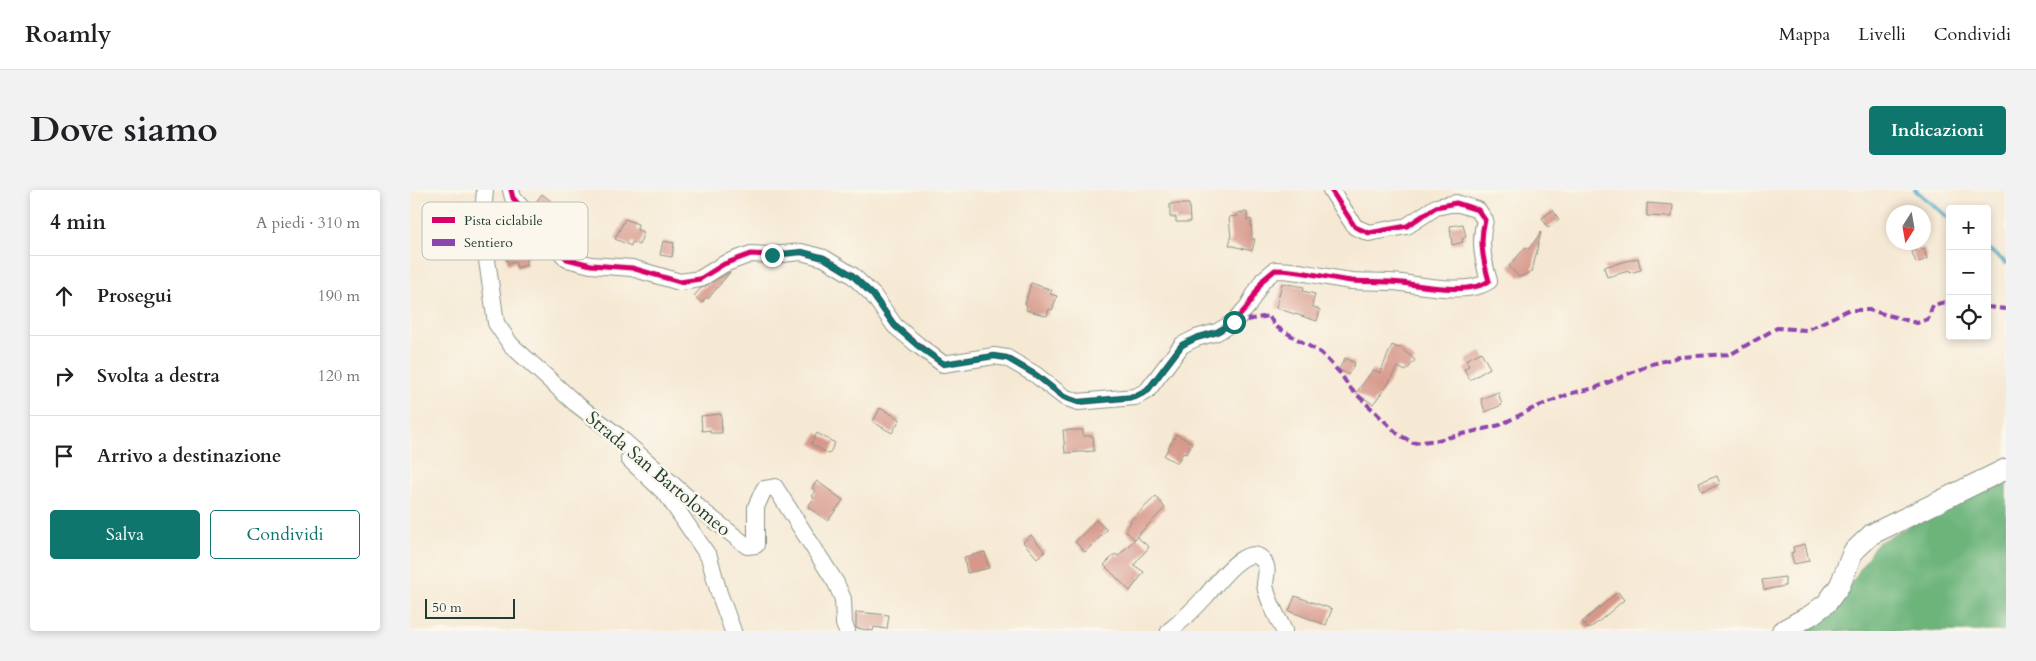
<!DOCTYPE html>
<html lang="it">
<meta charset="utf-8">
<style>
:root{--surface:#fff;--page:#f2f2f2;--text:#202124;--muted:#757577;--line:#e0e0e0;--accent:#0f766e}
body{margin:0;font-family:Cardo,serif;background:var(--page);color:var(--text)}
.controls{position:absolute;right:15px;top:15px;display:grid;overflow:hidden;border-radius:5px;box-shadow:0 2px 8px #0003}
.controls button{width:45px;height:45px;display:grid;place-items:center;padding:0;border:0;border-bottom:1px solid var(--line);background:var(--surface);color:var(--text);font:25px sans-serif}
.compass{position:absolute;left:1476px;top:15px;width:45px;height:45px;border-radius:50%;background:var(--surface);box-shadow:0 2px 8px #0003;rotate:191deg}
.scale{position:absolute;left:15px;bottom:12px;width:90px;box-sizing:border-box;padding-left:5px;border:2px solid #1f3d34;border-top:0;font-size:14px;line-height:18px;white-space:nowrap;color:#1f3d34;-webkit-text-stroke:4px #fbf7ec;paint-order:stroke}
.stop{position:absolute;width:15px;height:15px;margin:-11px;border:4px solid #0f766e;border-radius:50%;background:#fff}
.stop.end{background:#0f766e;border-color:#fff;box-shadow:0 1px 5px #0008}
.list{margin:0;padding:0;list-style:none}
h2{display:flex;justify-content:space-between;align-items:center;height:65px;margin:0;padding:0 20px;font-size:21px}
h2 small{font-size:16px;font-weight:400;color:var(--muted)}
.list li{display:grid;grid-template-columns:32px 1fr auto;gap:15px;align-items:center;box-sizing:border-box;height:80px;padding:0 20px;border-top:1px solid var(--line)}
.list b{display:block;font-size:19px;white-space:nowrap}
.list em{font-size:16px;font-style:normal;color:var(--muted)}
.actions{display:flex;gap:10px;padding:15px 20px}
.actions a{flex:1;padding:11px 0;border:1px solid var(--accent);border-radius:5px;text-align:center;font-size:18px;color:var(--accent)}
.actions .main{background:var(--accent);color:#fff}
.icon{flex:none;width:28px;height:28px;fill:none;stroke:currentColor;stroke-width:2;stroke-linecap:round;stroke-linejoin:round}
.map{position:relative;flex:none;width:1596px;height:441px;overflow:hidden;border-radius:5px}
header{display:flex;align-items:center;gap:30px;box-sizing:border-box;height:70px;padding:0 25px;background:var(--surface);border-bottom:1px solid var(--line)}
header strong{font-size:24px}
nav{display:flex;gap:28px;margin-inline-start:auto;font-size:18px}
.intro{display:flex;align-items:center;justify-content:space-between;box-sizing:border-box;height:120px;padding:0 30px}
h1{margin:0;font-size:35px}
.button{padding:12px 22px;border-radius:5px;background:var(--accent);color:#fff;font-size:18px;font-weight:700}
main{display:flex;gap:30px;padding:0 30px}
aside{flex:1;background:var(--surface);border-radius:5px;box-shadow:0 2px 8px #0003}
.map>svg:first-child{display:block}
.forest{fill:#6cb47a;stroke:#467857}
.lines{fill:none;stroke-linecap:round;stroke-linejoin:round}
.stream{stroke:#43a8c3;stroke-width:4}
.building{fill:#d7988b}
.minor-casing{stroke:#8a9384;stroke-width:18}
.major-casing{stroke:#8a9384;stroke-width:22}
.minor{stroke:#fff;stroke-width:16}
.major{stroke:#fff;stroke-width:20}
.quiet{stroke:#8e44ad;stroke-width:4;stroke-dasharray:8 4;stroke-linecap:butt}
.cycleway-casing{stroke:#fbf7ec;stroke-width:8}
.cycleway{stroke:#d6006c;stroke-width:5}
.route{stroke:#0f766e;stroke-width:6}
.labels{text-anchor:middle;stroke-width:5;stroke-linejoin:round;paint-order:stroke}
.street-label{font-size:19px;fill:#1f3d34;stroke:#fbf7ec}
.key{fill:#fbf7ec;stroke:#b9bfb5;stroke-width:1}
.key-label{font-size:14px;fill:#1f3d34}
</style>
<header>
<strong>Roamly</strong>
<nav><a>Mappa</a><a>Livelli</a><a>Condividi</a></nav>
</header>
<div class="intro"><h1>Dove siamo</h1><a class="button">Indicazioni</a></div>
<main>
<aside>
<h2>4 min<small>A piedi · 310 m</small></h2>
<ul class="list">
<li><svg class="icon" aria-label="ahead" viewBox="0 0 24 24"><path d="M12 20V5M6 11l6-6 6 6"/></svg><div><b>Prosegui</b></div><em>190 m</em></li>
<li><svg class="icon" aria-label="right" viewBox="0 0 24 24"><path d="M7 20v-9h11M14 6l5 5-5 5"/></svg><div><b>Svolta a destra</b></div><em>120 m</em></li>
<li><svg class="icon" aria-label="arrive" viewBox="0 0 24 24"><path d="M6 21V4h12l-3 4 3 4H6"/></svg><div><b>Arrivo a destinazione</b></div></li>
</ul>
<div class="actions"><a class="main">Salva</a><a>Condividi</a></div>
</aside>
<div class="map">
<svg width="1596" height="441" viewBox="0 0 1596 441">
<rect width="100%" height="100%" fill="#fbf7ec"/>
<filter id="ink" filterUnits="userSpaceOnUse"><feTurbulence type="fractalNoise" baseFrequency=".02" numOctaves="2"/><feDisplacementMap in="SourceGraphic" scale="10" xChannelSelector="R" yChannelSelector="G"/><feConvolveMatrix kernelMatrix="1 2 1 2 8 2 1 2 1" color-interpolation-filters="sRGB"/></filter>
<filter id="wash" filterUnits="userSpaceOnUse"><feTurbulence type="fractalNoise" baseFrequency=".0096" numOctaves="4" result="noise"/><feDisplacementMap in="SourceGraphic" scale="20" xChannelSelector="R" yChannelSelector="G"/><feGaussianBlur stdDeviation="1.12" result="paint"/><feColorMatrix in="noise" values="0 0 0 0 0 0 0 0 0 0 0 0 0 0 0 0 0 1.4 0 .05"/><feComposite in="paint" operator="in"/></filter>
<g filter="url(#wash)">
<rect width="100%" height="100%" fill="#f6e9d4"/>
<path class="forest" d="M1596,290V441H1394L1404,436L1443,391L1466,354L1503,334Z"/>
<g class="lines">
<g class="stream">
<path d="M1505,0L1540,29"/>
<path d="M1577,58L1596,73"/>
</g>
</g>
<g id="blocks">
<g class="building">
<path d="M132,4L151,19L142,30L123,16Z"/>
<path d="M1237,13L1263,15L1262,27L1237,26Z"/>
<path d="M760,14H779L780,32H766V27H760Z"/>
<path d="M1143,20L1149,30L1138,38L1132,28Z"/>
<path d="M837,22V30L841,29L842,49H845L842,61L819,55L821,48L819,27L828,26L827,23Z"/>
<path d="M215,29L228,34L227,40L234,42L229,55L222,52L221,56L205,49Z"/>
<path d="M1053,34L1056,47L1052,49L1053,52L1042,55L1040,36Z"/>
<path d="M1131,42L1122,82L1109,87L1099,76L1116,57L1119,59Z"/>
<path d="M253,51L264,53L262,67L250,65Z"/>
<path d="M114,53L118,69H115L117,75L107,78L105,72L98,74L94,58Z"/>
<path d="M1514,58L1517,69L1506,73L1502,62Z"/>
<path d="M1228,68L1231,80L1219,83V81L1197,87L1194,77Z"/>
<path d="M320,82L298,109L296,107L292,113L284,106L290,99Z"/>
<path d="M621,93L642,100L640,104L647,106L642,120L639,119L637,126L616,120L617,115L615,114Z"/>
<path d="M872,93L894,97L893,101L905,104L902,116L910,120L907,131L866,118Z"/>
<path d="M982,155L988,158L990,157L1005,170L996,181L987,177L977,196L963,214L946,203L963,180L970,183Z"/>
<path d="M1071,162L1080,178L1060,190L1054,179L1059,176L1056,170Z"/>
<path d="M935,168L945,173L938,185L929,179Z"/>
<path d="M1088,202L1092,215L1075,222L1071,209Z"/>
<path d="M470,218L490,229L482,243L463,232Z"/>
<path d="M311,224L312,243H300V240L292,241L291,226Z"/>
<path d="M653,240H673V246H683L684,261L655,263Z"/>
<path d="M407,243L425,253L419,264L401,254Z"/>
<path d="M766,244L782,253L776,264L773,263L767,273L754,266Z"/>
<path d="M1307,286L1310,294L1292,302L1289,293Z"/>
<path d="M407,291L433,310L418,331L398,317L404,308L402,306L406,301L402,298Z"/>
<path d="M746,306L755,318L724,349L715,340L721,332L720,331Z"/>
<path d="M686,330L697,340L675,362L665,352Z"/>
<path d="M621,345L635,362L627,368L613,352Z"/>
<path d="M727,347L739,357L724,375L734,382L720,401L694,375L705,364L708,366Z"/>
<path d="M1395,354L1399,371L1384,374L1381,363L1384,362L1383,357Z"/>
<path d="M575,362L579,378L557,383L554,367Z"/>
<path d="M1375,387V396L1354,400L1352,390Z"/>
<path d="M1208,402L1214,410L1187,433L1178,439L1172,432Z"/>
<path d="M885,406L922,419L916,435L879,421Z"/>
<path d="M446,422L479,425L477,439L464,437L463,441L446,438Z"/>
</g>
</g>
</g>
<g filter="url(#ink)">
<use href="#blocks" fill-opacity="0" stroke="#8a9384" stroke-width="1"/>
<g class="lines">
<defs>
<g id="minor">
<path d="M75,0L72,35L86,133L101,155L165,213L208,246L295,323L337,356L346,355V317L354,299L365,297L426,393L433,409L434,434L437,441"/>
<path d="M101,0L103,8L157,69L181,75L222,78L270,92L290,89L314,74L341,64L362,65L391,62L414,68L442,85L463,105L485,136L508,155L533,174L584,166L597,168L626,185L654,207L668,212L725,207L737,201L772,155L786,148L807,142L824,132L838,116L853,90L865,80C892,80 915,88 942,91C958,92 975,91 992,93C1015,96 1059,105 1079,91C1073,70 1069,51 1075,30L1068,20L1046,13L1026,17L997,36L959,43L945,37L921,0"/>
<path d="M219,269L257,305L299,367L309,403L323,441"/>
<path d="M759,441C772,431 785,418 796,406C805,396 842,343 856,376C858,382 855,388 855,395C857,410 868,427 874,441"/>
</g>
<path id="major" d="M1372,441L1401,425L1417,413L1430,395L1443,362L1462,344L1596,279"/>
</defs>
<use href="#minor" class="minor-casing"/>
<use href="#major" class="major-casing"/>
<use href="#minor" class="minor"/>
<use href="#major" class="major"/>
<g class="quiet">
<path d="M1577,117L1596,119"/>
<path d="M825,132L859,126L865,136L911,163L931,184L939,197L988,244L1003,253L1028,250L1090,235L1124,218L1162,203L1185,198L1242,174L1269,167L1321,164L1367,138L1397,140L1438,120H1459L1507,133L1518,129L1523,115L1540,111"/>
</g>
<defs>
<path id="cycleway" d="M101,0L103,8L157,69L181,75L222,78L270,92L290,89L314,74L341,64L362,65L391,62L414,68L442,85L463,105L485,136L508,155L533,174L584,166L597,168L626,185L654,207L668,212L725,207L737,201L772,155L786,148L807,142L824,132L838,116L853,90L865,80C892,80 915,88 942,91C958,92 975,91 992,93C1015,96 1059,105 1079,91C1073,70 1069,51 1075,30L1068,20L1046,13L1026,17L997,36L959,43L945,37L921,0"/>
</defs>
<use href="#cycleway" class="cycleway-casing"/>
<use href="#cycleway" class="cycleway"/>
</g>
</g>
<g class="lines" filter="url(#ink)">
<path class="route" d="M362,65L392,62L414,68L442,85L463,105L485,136L508,156L534,174L584,166L597,168L626,185L654,207L668,212L725,207L737,201L772,155L786,148L807,142L824,132"/>
</g>
<g class="labels">
<g class="street-label">
<text transform="translate(249 283) rotate(40)" y="7">Strada San Bartolomeo</text>
</g>
</g>
<rect x="12" y="12" width="166" height="58" rx="8" class="key"/>
<rect x="22" y="27" width="23" height="6" fill="#d6006c"/>
<rect x="22" y="49" width="23" height="7" fill="#8e44ad"/>
<g class="key-label">
<text x="54" y="35">Pista ciclabile</text>
<text x="54" y="57">Sentiero</text>
</g>
</svg>
<div class="controls">
<button>+</button>
<button>−</button>
<button><svg class="icon" aria-label="locate" viewBox="0 0 24 24"><circle cx="12" cy="12" r="6"/><path d="M12 2v4M12 18v4M2 12h4M18 12h4"/></svg></button>
</div>
<svg class="compass" viewBox="-18 -18 36 36"><path d="M0-13l5 13h-10z" fill="#e53935"/><path d="M0 13l5-13h-10z" fill="#757577"/></svg>
<div class="scale">50 m</div>
<div class="stop" style="left:824px;top:132px"></div>
<div class="stop end" style="left:362px;top:65px"></div>
</div>
</main>
